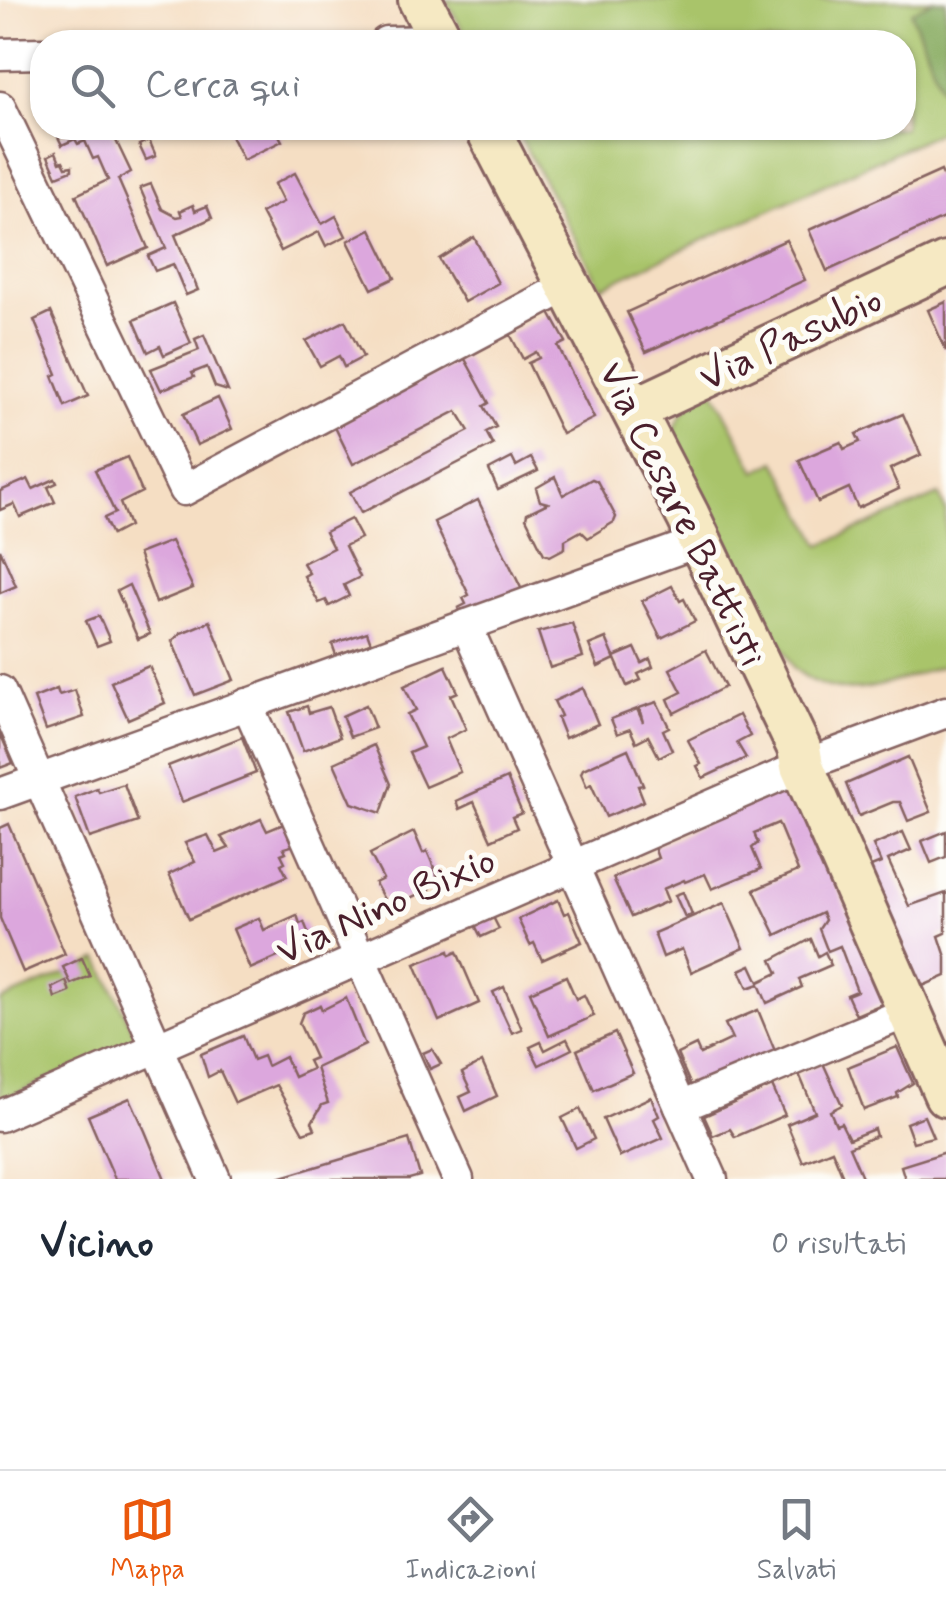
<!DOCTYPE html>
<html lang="it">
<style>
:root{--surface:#fff;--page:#f6f6f7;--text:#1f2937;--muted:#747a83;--line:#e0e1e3;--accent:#ea580c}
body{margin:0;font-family:Mynerve,sans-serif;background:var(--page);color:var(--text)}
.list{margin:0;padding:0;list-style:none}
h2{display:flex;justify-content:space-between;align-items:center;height:130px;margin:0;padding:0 40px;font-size:42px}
h2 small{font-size:32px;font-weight:400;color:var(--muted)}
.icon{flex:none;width:55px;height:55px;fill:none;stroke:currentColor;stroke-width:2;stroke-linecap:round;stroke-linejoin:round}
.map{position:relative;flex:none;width:946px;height:1179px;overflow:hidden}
.search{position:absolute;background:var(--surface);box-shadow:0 2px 8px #0004;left:30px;right:30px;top:30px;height:110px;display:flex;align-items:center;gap:25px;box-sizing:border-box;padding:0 35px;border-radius:40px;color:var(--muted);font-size:38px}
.sheet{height:290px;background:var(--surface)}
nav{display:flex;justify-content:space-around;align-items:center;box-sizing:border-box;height:140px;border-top:2px solid var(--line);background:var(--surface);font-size:28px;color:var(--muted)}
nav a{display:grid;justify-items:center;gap:5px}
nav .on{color:var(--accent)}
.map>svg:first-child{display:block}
.green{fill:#a9c46b;stroke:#7a724b;stroke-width:2.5}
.forest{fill:#86aa5f;stroke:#686445;stroke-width:2.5}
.building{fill:#dca7dd}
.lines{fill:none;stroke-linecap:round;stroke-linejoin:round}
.street-casing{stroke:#866260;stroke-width:35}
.secondary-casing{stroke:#866260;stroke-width:48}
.street{stroke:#fff;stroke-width:30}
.secondary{stroke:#f6e9c3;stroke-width:42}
.labels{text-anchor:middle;stroke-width:10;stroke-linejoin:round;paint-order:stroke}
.street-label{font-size:40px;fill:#4a1f2b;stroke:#fdfcf7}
</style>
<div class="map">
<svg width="946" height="1179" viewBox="0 0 946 1179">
<rect width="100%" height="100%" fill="#fdfcf7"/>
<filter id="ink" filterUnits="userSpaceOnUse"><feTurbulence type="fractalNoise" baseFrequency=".01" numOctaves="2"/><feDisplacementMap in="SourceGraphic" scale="20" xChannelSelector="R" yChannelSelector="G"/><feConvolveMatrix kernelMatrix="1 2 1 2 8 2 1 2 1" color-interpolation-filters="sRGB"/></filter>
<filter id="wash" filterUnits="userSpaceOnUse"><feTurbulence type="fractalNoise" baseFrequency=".0048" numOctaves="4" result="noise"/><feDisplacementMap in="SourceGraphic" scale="40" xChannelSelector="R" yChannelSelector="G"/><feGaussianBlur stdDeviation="2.25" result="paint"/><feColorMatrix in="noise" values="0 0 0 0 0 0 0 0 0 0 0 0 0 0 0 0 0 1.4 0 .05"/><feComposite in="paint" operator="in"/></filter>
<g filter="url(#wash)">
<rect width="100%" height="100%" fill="#f5dec3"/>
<g class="green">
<path d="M446,0H933L912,12L946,99V129L601,287L515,128H904V42H469Z"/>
<path d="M712,388L756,471L776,461L821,545L939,495L946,512V665C892,681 842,710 794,668L672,444C676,413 687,404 712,388Z"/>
<path d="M99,959L138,1041L0,1101V1001Z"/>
</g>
<path class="forest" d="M933,0H946V99L911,12Z"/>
<g id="blocks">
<g class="building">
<path d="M82,128H110L131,172L118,179L148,248L107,266L76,195L108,180L98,157L93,159L85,141L78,144L75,139L62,145L58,137Z"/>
<path d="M227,128H275L282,141L243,160Z"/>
<path d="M149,140L156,156L146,160L139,145Z"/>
<path d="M56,152L60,162L63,161L66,167L72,166V170L57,176L48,156Z"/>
<path d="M941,171L946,182V217L827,271L809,230Z"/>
<path d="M295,173L322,224L336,216L346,236L326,246L319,232L281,251L261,213L283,202L274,184Z"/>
<path d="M151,184L162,209L177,217L182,216L180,211L193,205L195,211L207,206L212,218L175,235L198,290L186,295L173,264L155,271L148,256L166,248L140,188Z"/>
<path d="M371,229L395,278L372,289L348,241Z"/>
<path d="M474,237L498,283L464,302L439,259Z"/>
<path d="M786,240L805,280L646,352L627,312Z"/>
<path d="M946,302V351L928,310Z"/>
<path d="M173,303L191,343L164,355L160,346L148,352L134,320Z"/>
<path d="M51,312L88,396L65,406L53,376L57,374L34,320Z"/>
<path d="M550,313L566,342L558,346L594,418L562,434L528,363L539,358L536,352L523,359L510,334Z"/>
<path d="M345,321L363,357L344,367L339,356L320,366L306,341Z"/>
<path d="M204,335L228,391L215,387L207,367L192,373L194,377L161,390L151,369L199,350L195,339Z"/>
<path d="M465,359L489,403L484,406L496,427L486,432L493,445L361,513L350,492L469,431L457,411L353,464L334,425Z"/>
<path d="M218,398L232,429L197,445L183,414Z"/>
<path d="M903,414L921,455L890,469L899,489L858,508L849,488L818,502L799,460L841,442L844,449L860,442L856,434Z"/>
<path d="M127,457L142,492L120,503L129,526L112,535L104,518L115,513L95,470Z"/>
<path d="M512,458L516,466L531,458L538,471L498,490L489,470Z"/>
<path d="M555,477L563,495L592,479L597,481L616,517L614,522L588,538L581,531L565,540V548L550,556L544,554L526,518L527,513L548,503L540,501L536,488Z"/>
<path d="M28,479L33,489L55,479L57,483L48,487L55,502L20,517L14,504L0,510V491Z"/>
<path d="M478,500L523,592L460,613L458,608L466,604L463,598L469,595L434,522Z"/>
<path d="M351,519L361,538L345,546L360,577L344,585L349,596L329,606L326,600L319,603L304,576L309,573L303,563L333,548L325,532Z"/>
<path d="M171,541L193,588L156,603L138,554Z"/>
<path d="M0,549L16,586L0,593Z"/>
<path d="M129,585L150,634L138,639L117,591Z"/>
<path d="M672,586L680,601L684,599L695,621L661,638L642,601Z"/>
<path d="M99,616L110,641L97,646L86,621Z"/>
<path d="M210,621L234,680L195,695L172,641L181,633Z"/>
<path d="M572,623L583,657L550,668L538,632Z"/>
<path d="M367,632L371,643L336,655L332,644Z"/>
<path d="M606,638L614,657L635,648L642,663L650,659L653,667L638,674L641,680L627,686L615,659L598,667L589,645Z"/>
<path d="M706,650L725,687L674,713L668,699L682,692L670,669Z"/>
<path d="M149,666L165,703L128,719L111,682Z"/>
<path d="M446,666L458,692L451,695L466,729L446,739L460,772L425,787L409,753L423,747L407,714L416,710L404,686Z"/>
<path d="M583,688L598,724L565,738L557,718L561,716L554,701Z"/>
<path d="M57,689L59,695L75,690L84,717L46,730L34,698Z"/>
<path d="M657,702L669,727L663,730L672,750L659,757L648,736L636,742L630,729L617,734L611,719L637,709L643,722L639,708Z"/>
<path d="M366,705L375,728L350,737L342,716Z"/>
<path d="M307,706L309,713L329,707L340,737L303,751L289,712Z"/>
<path d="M739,715L750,736L737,743L746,758L703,778L697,766L701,764L688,740Z"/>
<path d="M0,733L13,763L0,768Z"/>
<path d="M242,737L256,773L182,802L168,766Z"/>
<path d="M374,745L391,784L381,813L352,803L334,763Z"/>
<path d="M628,749L643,785L638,786L644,801L606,817L591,784L587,787L581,773L583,769Z"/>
<path d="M908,757L931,812L908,821L900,802H893L859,816L846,784Z"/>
<path d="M507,778L522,813L512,817L517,828L491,840L474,802L459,809L456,801Z"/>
<path d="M124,784L138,822L90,838L75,797L97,788L99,792Z"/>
<path d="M790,786L889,1001L856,1015L847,995L857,991L840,946L828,951L826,947L819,929L825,920L822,913L776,935L754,890L798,871L778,823L754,833L758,843L752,848L761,869L712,889L705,874L685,882L684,880L663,889L668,901L631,917L613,878L658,858L654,847Z"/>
<path d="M261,819L267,831L286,823L295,845L284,848L286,852L281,854L285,862L281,864L287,876L189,919L169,874L195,862L185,843L208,835L217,853L229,848L221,837Z"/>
<path d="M9,824L65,954L23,972L0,918V828Z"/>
<path d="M946,831V857L931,863L922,841Z"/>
<path d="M414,832L423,853L427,851L438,877L427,882L430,889L401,902L398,897L386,903L375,883L383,879L370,854Z"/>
<path d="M903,832L911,850L888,860L909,906L946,893V933L939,936L946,957V976L918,988L866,869L881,863L873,845Z"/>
<path d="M683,892L692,914L685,917L675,895Z"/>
<path d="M558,900L564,914L569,912L582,942L542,960L534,943L530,945L518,919Z"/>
<path d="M724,903L744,948L691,972L682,949L663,957L654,933Z"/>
<path d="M297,915L300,924L304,922L312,942L250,969L233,929L259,918L264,930Z"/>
<path d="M493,917L499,929L481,937L475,925Z"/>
<path d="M811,939L818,956L825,952L831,965L799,979L802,987L767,1003L759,984L748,988L740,970L751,965L759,982L778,973L772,960Z"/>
<path d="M449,951L450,955L457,952L479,1003L439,1021L415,964Z"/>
<path d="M82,958L90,976L71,984L63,967Z"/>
<path d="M566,976L576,999L584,995L594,1016L549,1036L530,992Z"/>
<path d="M66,981L70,992L55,998L52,988Z"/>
<path d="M504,987L522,1029L512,1033L493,992Z"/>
<path d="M346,998L365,1045L316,1068L328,1103L322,1105L312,1122L315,1129L303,1133L276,1085L235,1103L220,1071L208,1077L201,1054L243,1036L253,1060L263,1056L267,1066L285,1057L294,1077L312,1069L308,1061L315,1058L299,1023L303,1013L320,1005L322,1010Z"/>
<path d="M758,1010L775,1051L692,1088L677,1054L696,1045L700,1054L732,1039L725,1024Z"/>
<path d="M615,1033L633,1073L594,1090L577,1050Z"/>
<path d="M567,1039L572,1049L539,1065L530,1047L541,1042L545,1050Z"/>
<path d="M897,1047L913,1083L897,1093L898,1097L864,1110L848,1067Z"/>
<path d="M432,1049L441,1064L430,1069L423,1053Z"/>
<path d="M482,1062L497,1096L466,1111L460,1097L471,1092L462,1073Z"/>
<path d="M823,1063L842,1105L830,1111L836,1125L841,1123L849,1139L874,1129L876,1136L849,1147L863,1179H844L832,1150L803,1162L787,1124L815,1112L799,1074Z"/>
<path d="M772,1086L785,1115L735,1137L730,1129L713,1136L704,1116Z"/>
<path d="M651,1097L659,1116L654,1119L663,1138L620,1157L603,1119Z"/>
<path d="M130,1098L145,1131L165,1179H115L88,1116Z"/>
<path d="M580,1109L594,1139L576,1148L562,1118Z"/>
<path d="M924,1116L933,1137L913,1142L906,1123Z"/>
<path d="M409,1139L420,1176L409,1179H275Z"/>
<path d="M946,1152V1179H905L901,1166Z"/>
</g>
</g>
</g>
<g filter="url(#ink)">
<use href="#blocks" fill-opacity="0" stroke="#866260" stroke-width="2.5"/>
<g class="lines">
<defs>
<g id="street">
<path d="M386,42L442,41"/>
<path d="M0,54L42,53"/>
<path d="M0,107L184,490L569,285"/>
<path d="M466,625L712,1179"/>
<path d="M0,691L215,1179"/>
<path d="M247,704L458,1179"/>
<path d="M0,794L700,541"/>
<path d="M680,1107L908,1012"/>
<path d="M0,1116L802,766L946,712"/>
</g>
<g id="secondary">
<path d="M420,0L442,42"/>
<path d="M487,128L688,516L799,748L802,766L946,1095"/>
<path d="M634,410L946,264"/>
</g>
</defs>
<use href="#street" class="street-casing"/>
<use href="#secondary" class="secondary-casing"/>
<use href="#street" class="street"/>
<use href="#secondary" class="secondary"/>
</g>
</g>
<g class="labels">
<g class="street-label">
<text transform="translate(790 337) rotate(-25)" y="14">Via Pasubio</text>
<text transform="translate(684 513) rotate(64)" y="14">Via Cesare Battisti</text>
<text transform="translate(385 904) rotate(-24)" y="14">Via Nino Bixio</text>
</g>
</g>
</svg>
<div class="search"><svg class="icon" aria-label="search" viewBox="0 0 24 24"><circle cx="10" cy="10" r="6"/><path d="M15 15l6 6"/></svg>Cerca qui</div>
</div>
<section class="sheet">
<h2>Vicino<small>0 risultati</small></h2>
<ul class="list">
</ul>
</section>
<nav>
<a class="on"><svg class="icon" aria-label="map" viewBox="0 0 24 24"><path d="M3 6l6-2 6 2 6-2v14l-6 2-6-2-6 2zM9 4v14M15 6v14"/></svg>Mappa</a>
<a><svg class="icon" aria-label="directions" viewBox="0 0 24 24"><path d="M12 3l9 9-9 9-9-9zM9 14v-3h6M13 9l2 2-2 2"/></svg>Indicazioni</a>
<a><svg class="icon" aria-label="saved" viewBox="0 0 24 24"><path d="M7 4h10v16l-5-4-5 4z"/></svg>Salvati</a>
</nav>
